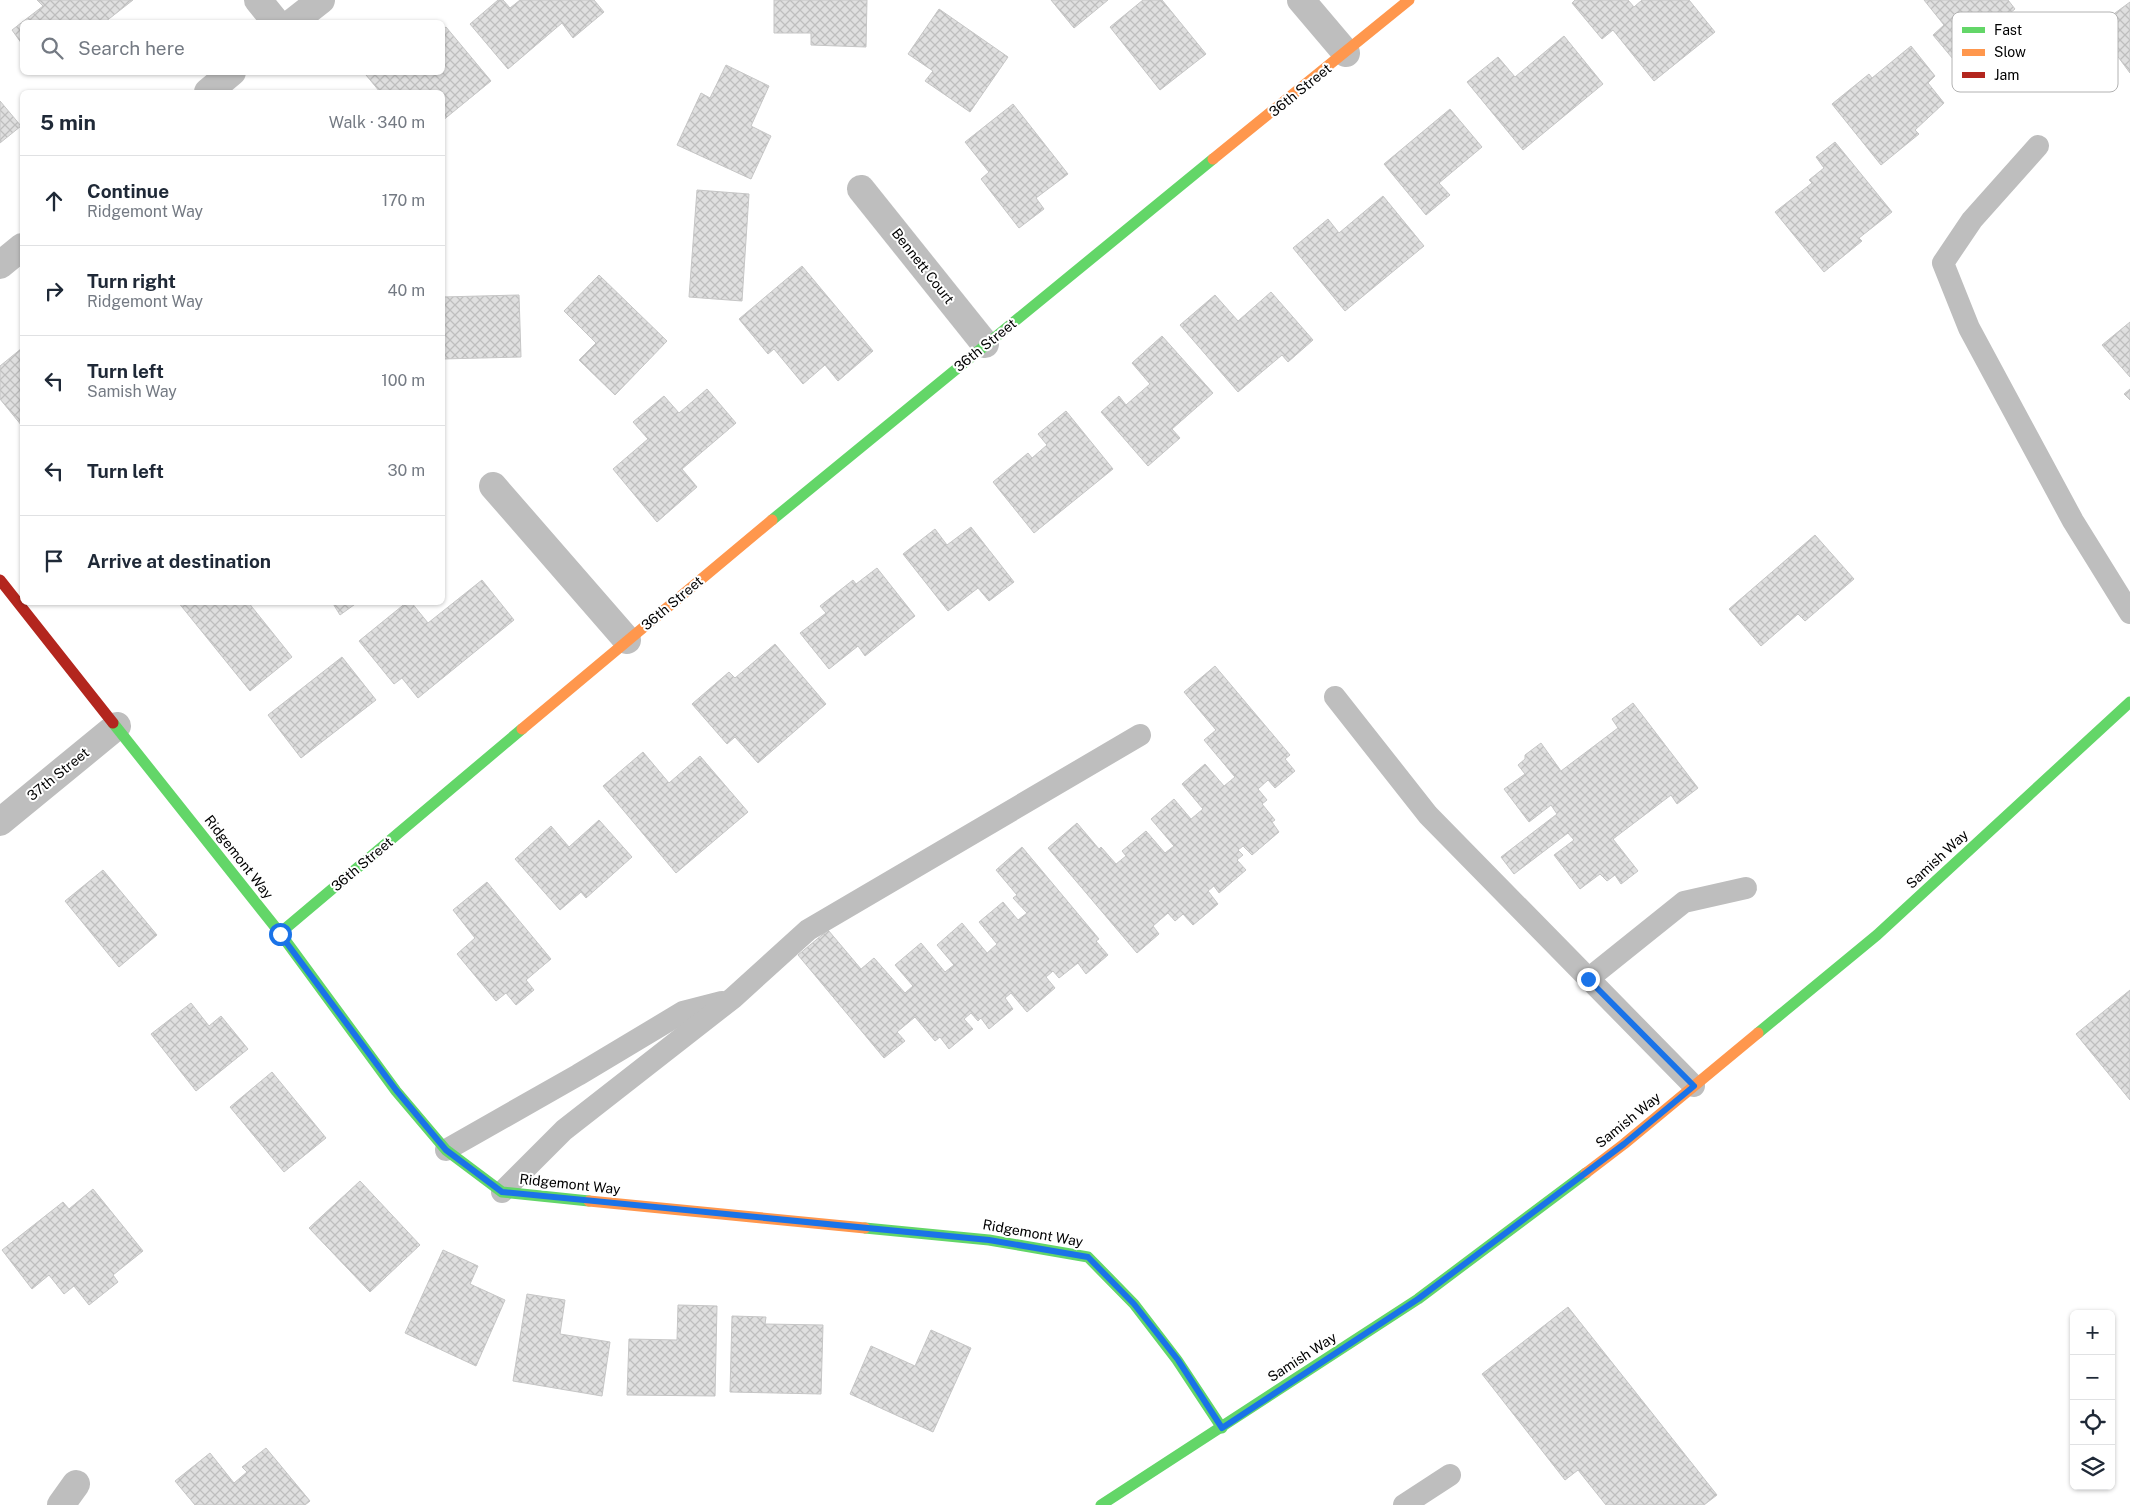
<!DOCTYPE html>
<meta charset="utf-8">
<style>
:root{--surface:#fff;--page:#f2f2f3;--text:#1f2937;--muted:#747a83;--line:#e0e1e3}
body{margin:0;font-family:"Public Sans",sans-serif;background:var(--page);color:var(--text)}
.controls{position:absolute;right:15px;bottom:15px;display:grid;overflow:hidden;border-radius:8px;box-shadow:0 1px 4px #0004}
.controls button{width:45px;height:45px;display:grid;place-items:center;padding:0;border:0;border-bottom:1px solid var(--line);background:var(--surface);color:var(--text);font:25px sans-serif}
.stop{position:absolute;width:15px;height:15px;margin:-11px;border:4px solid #1a73e8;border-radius:50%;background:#fff}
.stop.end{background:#1a73e8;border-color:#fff;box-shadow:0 1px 5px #0008}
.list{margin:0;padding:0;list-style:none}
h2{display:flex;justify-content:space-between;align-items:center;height:65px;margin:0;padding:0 20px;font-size:21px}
h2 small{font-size:16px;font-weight:400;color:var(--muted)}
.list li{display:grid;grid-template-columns:32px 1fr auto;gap:15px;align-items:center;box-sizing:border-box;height:90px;padding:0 20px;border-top:1px solid var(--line)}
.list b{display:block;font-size:19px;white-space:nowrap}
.list p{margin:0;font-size:16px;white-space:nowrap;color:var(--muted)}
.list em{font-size:16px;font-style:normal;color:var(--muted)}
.icon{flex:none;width:28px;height:28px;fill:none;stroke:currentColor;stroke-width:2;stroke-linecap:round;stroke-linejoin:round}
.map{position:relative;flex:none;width:2130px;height:1505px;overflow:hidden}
.search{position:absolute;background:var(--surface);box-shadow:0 1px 4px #0004;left:20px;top:20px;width:425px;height:55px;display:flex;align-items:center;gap:12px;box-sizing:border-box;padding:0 18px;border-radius:8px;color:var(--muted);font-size:19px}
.panel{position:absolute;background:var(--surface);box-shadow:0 1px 4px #0004;left:20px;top:90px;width:425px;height:515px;border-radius:8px}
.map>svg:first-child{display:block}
.building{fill:url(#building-cross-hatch);stroke:#c6c6c6}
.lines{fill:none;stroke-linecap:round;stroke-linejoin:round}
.lane{stroke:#bebebe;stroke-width:22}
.street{stroke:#bebebe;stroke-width:28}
.fast{stroke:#63d668;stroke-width:11}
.slow{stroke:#ff974d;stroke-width:11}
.jam{stroke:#b3261e;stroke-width:11}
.route{stroke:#1a73e8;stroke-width:6}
.labels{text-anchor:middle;stroke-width:4;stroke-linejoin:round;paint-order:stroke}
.street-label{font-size:14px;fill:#000;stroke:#fff}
.key{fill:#fff;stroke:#b2b2b2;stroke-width:1}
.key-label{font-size:14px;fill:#000}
</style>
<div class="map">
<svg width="2130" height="1505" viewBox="0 0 2130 1505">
<defs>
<pattern id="building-cross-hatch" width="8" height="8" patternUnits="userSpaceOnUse" patternTransform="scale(1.25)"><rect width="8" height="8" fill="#dfdfdf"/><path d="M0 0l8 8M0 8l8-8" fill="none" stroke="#bebebe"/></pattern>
</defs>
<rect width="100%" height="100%" fill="#fff"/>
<g class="building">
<path d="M37,0H133L105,22H22V44L12,30L43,6Z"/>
<path d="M498,0H503L510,8L520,0H594L604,12L573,38L562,23L508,69L470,24Z"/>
<path d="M774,0H867L866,47L811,45V33H774Z"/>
<path d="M1051,0H1108L1074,28Z"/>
<path d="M1143,0H1162L1206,54L1160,90L1110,27Z"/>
<path d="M1575,0H1628L1634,7L1642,0H1689L1715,32L1654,81L1613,30L1602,39L1572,3Z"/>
<path d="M1924,0H2008L2015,9L1953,59L1933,35L1944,25Z"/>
<path d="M2130,2V73L2096,27Z"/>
<path d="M939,9L1008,57L970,112L925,81L933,71L908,54Z"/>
<path d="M446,27L491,81L442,121V92H380L366,75L368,72H442V30Z"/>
<path d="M1564,36L1603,84L1523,150L1467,82L1498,57L1515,77Z"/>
<path d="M1911,46L1935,76L1928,83L1944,103L1915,130L1919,134L1881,165L1832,104L1869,74L1872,78Z"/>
<path d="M726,65L769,86L751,126L771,136L751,179L677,145L701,93L710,98Z"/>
<path d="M0,101L21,126L0,143Z"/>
<path d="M1013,104L1068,174L1036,198L1044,209L1019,228L981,179L989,172L965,142Z"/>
<path d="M1450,109L1482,147L1439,183L1450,195L1426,215L1384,164Z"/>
<path d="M1835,142L1892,212L1859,238L1862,241L1824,272L1775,212L1812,183L1809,180L1824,168L1816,157Z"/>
<path d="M697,190L749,194L742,301L689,297Z"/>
<path d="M1383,196L1424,246L1345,311L1293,248L1328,219L1339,233Z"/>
<path d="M802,266L873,351L838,381L825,365L803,384L774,349L768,354L739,319Z"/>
<path d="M599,275L667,341L615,395L579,360L596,343L564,311Z"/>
<path d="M1271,292L1313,340L1288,362L1282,355L1238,392L1180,325L1215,295L1238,321Z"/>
<path d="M519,295L521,357L442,359V297Z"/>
<path d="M2130,322V377L2102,345Z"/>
<path d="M1162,336L1213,393L1172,429L1180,438L1148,466L1101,412L1119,396L1126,405L1150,384L1132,363Z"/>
<path d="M22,348V426L0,399V366Z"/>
<path d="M707,389L736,423L682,469L697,487L657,522L613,469L648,439L633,422L664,396L679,413Z"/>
<path d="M2130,389V400L2124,394Z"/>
<path d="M1066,411L1113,469L1034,533L993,482L1028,453L1032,458L1047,445L1038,434Z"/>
<path d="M971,527L1014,582L989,601L978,588L948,611L903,554L935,529L947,545Z"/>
<path d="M1815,535L1854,579L1805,621L1798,614L1761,646L1729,609Z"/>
<path d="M877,568L915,616L865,656L858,646L829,669L800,633L826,613L820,606L853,580L856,584Z"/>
<path d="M482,580L514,620L418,698L402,678L394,684L359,641L407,602H411L428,623Z"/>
<path d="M178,602H248L292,657L250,691Z"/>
<path d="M332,602H358L340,615Z"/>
<path d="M775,644L826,704L758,763L735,737L727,744L692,704L729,672L735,678Z"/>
<path d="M342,657L376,700L301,758L268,715Z"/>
<path d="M1215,666L1290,755L1285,759L1295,771L1275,788L1268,780L1258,789L1267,800L1262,804L1275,820L1272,822L1279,832L1252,855L1243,846L1238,850L1243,855L1237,860L1246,870L1219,893L1214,886L1208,891L1218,904L1193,925L1183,914L1175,921L1168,913L1153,926L1159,934L1137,953L1048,848L1077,823L1099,849L1101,847L1116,864L1126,856L1122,851L1146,831L1165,853L1174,846L1151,819L1174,799L1191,819L1203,809L1182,784L1205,764L1224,786L1235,777L1204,740L1216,730L1184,692Z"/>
<path d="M1633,703L1698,788L1677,804L1671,795L1613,839L1638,871L1621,884L1615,875L1607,881L1600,874L1580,889L1554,855L1574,840L1568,833L1514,874L1501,857L1557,814L1551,805L1529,822L1504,789L1525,774L1518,765L1525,759V755L1541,743L1561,771L1618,728L1612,719Z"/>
<path d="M643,752L669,783L700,756L748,812L676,873L603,786Z"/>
<path d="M599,820L632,857L586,898L581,892L560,910L515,859L551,826L569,847Z"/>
<path d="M1022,847L1099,939L1096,941L1108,955L1086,974L1078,963L1059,978L1053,971L1046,977L1055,988L1027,1012L1011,993L1005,998L1013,1009L989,1029L981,1018L978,1021L971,1013L964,1019L973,1029L949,1049L940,1037L935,1041L915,1017L897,1032L905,1041L884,1058L798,955L828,930L861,969L874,958L905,993L913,986L895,965L921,943L945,972L954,965L937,945L962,923L987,953L997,944L979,922L1003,902L1018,920L1027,913L1013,898L1017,895L996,870Z"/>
<path d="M103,870L157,935L119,967L65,901Z"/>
<path d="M487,882L551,959L526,980L534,990L516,1005L506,993L496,1001L457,954L475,938L453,910Z"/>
<path d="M2130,990V1100L2076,1034Z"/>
<path d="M191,1003L209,1026L221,1016L248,1049L196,1091L151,1034Z"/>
<path d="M272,1072L326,1138L284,1172L230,1107Z"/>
<path d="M360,1181L420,1245L370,1292L309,1228Z"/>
<path d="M93,1189L143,1251L113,1275L118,1282L89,1305L74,1286L64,1294L49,1275L32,1289L2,1250L63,1202L69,1209Z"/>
<path d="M443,1250L478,1266L470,1284L505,1300L476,1366L405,1333Z"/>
<path d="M527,1294L565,1300L560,1334L610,1342L602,1396L513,1381Z"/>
<path d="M678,1305L717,1306L715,1396L627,1395L629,1339L677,1340Z"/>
<path d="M1568,1307L1717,1495L1704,1505H1606L1578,1470L1565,1480L1482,1374Z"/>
<path d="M732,1316L766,1317L765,1324L823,1325L821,1394L730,1392Z"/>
<path d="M931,1330L971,1348L933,1432L850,1394L871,1346L915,1366Z"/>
<path d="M266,1448L310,1501L305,1505H195L175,1481L210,1453L234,1483L247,1472L242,1467Z"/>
</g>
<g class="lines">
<g class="lane">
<path d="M2038,146L1972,220L1943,263L1969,328L2073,521L2130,613"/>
<path d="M1335,697L1428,815L1694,1086"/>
<path d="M1588,979L1684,902L1746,888"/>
<path d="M446,1150L578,1075L683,1012L722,1002"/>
<path d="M502,1192L564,1130L733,998L808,930L1140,735"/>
<path d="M1404,1505L1450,1475"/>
</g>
<g class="street">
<path d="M258,0L276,22"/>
<path d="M1301,0L1346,53"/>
<path d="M293,22L321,0"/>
<path d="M208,92L232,72"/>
<path d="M861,189L985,344"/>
<path d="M0,265L22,247"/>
<path d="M493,486L627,640"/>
<path d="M0,822L117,726"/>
<path d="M61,1505L76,1484"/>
</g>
<g class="fast">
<path d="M772,520L1213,159"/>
<path d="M113,723L280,933L396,1091L446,1150L502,1192L589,1201"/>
<path d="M280,933L522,729"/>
<path d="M1758,1033L1877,935L2130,702"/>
<path d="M865,1228L989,1240L1088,1257L1134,1304L1177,1360L1222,1428"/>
<path d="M1101,1505L1418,1299L1586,1173"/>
</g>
<g class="slow">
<path d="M1213,159L1409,0"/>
<path d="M522,729L772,520"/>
<path d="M1586,1173L1624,1144L1758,1033"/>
<path d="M589,1201L865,1228"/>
</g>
<path class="jam" d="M0,580L113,723"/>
</g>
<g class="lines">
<path class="route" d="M280,934L396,1090L446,1150L502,1192L989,1240L1088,1257L1134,1304L1178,1360L1222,1428L1418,1299L1624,1144L1694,1086L1588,979"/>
</g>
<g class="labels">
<g class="street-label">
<text transform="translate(1300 90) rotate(-39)" y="5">36th Street</text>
<text transform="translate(923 266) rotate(52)" y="5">Bennett Court</text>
<text transform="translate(985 345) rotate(-39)" y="5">36th Street</text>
<text transform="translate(672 603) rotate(-40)" y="5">36th Street</text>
<text transform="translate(58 774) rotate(-39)" y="5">37th Street</text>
<text transform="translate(239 857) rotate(52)" y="5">Ridgemont Way</text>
<text transform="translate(1937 859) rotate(-43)" y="5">Samish Way</text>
<text transform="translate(362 864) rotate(-40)" y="5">36th Street</text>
<text transform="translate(1628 1120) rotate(-39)" y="5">Samish Way</text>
<text transform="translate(570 1184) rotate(6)" y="5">Ridgemont Way</text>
<text transform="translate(1033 1233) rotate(10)" y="5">Ridgemont Way</text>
<text transform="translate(1302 1357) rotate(-33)" y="5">Samish Way</text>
</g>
</g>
<rect x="1952" y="12" width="166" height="80" rx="8" class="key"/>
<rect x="1962" y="27" width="23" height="6" fill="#63d668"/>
<rect x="1962" y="49" width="23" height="7" fill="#ff974d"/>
<rect x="1962" y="72" width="23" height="6" fill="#b3261e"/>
<g class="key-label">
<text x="1994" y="35">Fast</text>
<text x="1994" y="57">Slow</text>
<text x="1994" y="80">Jam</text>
</g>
</svg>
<div class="controls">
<button>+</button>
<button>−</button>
<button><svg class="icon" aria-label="locate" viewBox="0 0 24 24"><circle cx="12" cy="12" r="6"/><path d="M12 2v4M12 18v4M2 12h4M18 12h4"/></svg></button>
<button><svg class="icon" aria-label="layers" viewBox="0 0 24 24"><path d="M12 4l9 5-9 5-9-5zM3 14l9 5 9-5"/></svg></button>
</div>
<div class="stop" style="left:280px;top:934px"></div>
<div class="stop end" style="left:1588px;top:979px"></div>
<div class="search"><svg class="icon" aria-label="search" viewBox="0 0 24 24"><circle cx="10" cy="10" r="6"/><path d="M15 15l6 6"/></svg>Search here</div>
<section class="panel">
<h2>5 min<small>Walk · 340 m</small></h2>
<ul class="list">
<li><svg class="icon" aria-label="ahead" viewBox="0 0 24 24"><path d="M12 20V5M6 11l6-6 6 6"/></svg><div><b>Continue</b><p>Ridgemont Way</p></div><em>170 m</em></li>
<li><svg class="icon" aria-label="right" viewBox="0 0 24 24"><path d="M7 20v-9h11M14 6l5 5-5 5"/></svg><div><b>Turn right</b><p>Ridgemont Way</p></div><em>40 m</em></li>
<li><svg class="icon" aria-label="left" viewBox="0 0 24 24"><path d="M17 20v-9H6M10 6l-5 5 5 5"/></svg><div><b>Turn left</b><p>Samish Way</p></div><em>100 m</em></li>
<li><svg class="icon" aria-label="left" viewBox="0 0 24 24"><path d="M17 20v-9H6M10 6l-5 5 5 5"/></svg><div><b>Turn left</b></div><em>30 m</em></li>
<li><svg class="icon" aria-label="arrive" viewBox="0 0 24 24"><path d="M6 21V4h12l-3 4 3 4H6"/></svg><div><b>Arrive at destination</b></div></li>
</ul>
</section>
</div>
